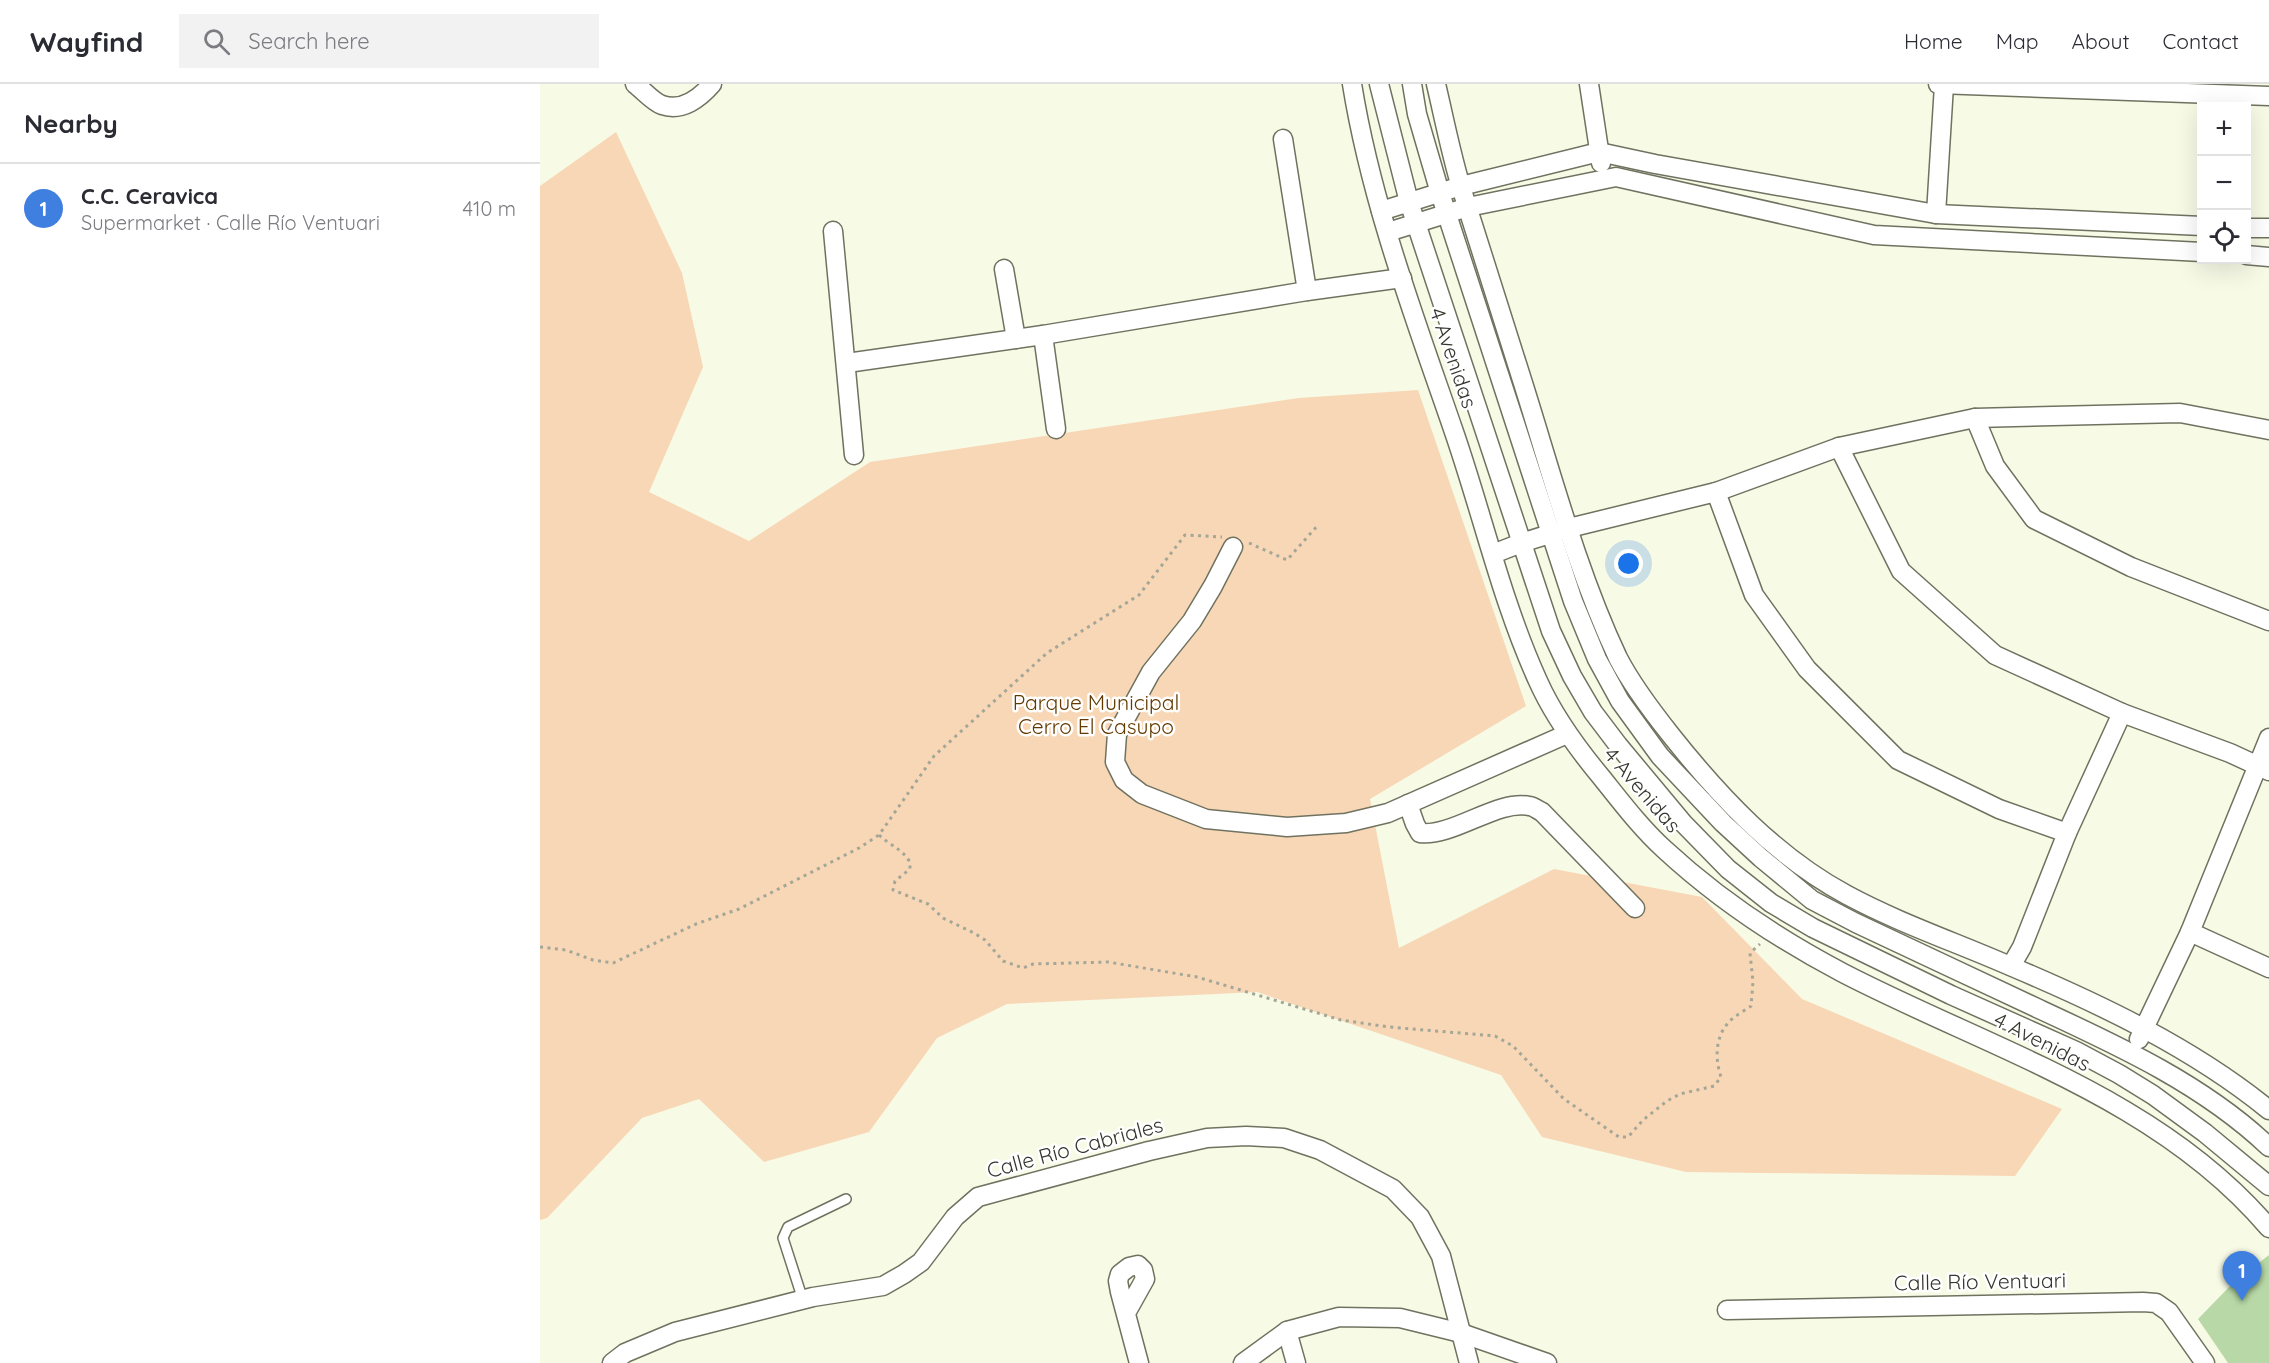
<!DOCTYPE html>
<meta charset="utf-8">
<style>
:root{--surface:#fff;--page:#f2f2f3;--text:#2b2b33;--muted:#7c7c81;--line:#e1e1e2;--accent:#0b8043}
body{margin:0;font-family:Quicksand,sans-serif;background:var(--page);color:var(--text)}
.controls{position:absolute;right:18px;top:18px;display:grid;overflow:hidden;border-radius:0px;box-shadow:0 6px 24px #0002}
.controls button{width:54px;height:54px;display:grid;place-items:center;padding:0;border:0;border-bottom:2px solid var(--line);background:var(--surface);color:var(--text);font:30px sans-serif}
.you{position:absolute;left:1089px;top:480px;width:21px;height:21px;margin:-15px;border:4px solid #fff;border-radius:50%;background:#1a73e8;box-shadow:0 0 0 9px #1a73e833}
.badge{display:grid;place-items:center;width:39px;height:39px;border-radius:50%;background:var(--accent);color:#fff;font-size:20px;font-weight:700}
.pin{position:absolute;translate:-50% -50px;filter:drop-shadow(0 2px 3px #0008)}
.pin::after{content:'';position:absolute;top:32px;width:21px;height:18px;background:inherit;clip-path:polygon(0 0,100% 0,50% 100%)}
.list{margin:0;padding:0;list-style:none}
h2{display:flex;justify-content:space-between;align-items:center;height:78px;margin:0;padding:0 24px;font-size:26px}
h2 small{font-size:20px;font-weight:400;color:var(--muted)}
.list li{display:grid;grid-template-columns:39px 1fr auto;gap:18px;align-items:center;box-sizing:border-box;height:90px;padding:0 24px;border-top:2px solid var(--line)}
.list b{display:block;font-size:22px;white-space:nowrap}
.list p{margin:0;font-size:20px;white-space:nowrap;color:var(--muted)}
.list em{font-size:20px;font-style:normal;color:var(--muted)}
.icon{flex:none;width:33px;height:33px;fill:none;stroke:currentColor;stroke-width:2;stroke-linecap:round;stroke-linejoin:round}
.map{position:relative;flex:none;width:1729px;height:1279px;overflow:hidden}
header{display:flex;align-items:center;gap:36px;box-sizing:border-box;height:84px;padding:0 30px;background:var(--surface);border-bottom:2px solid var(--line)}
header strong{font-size:28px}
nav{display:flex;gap:33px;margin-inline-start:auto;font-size:21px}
.search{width:420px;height:54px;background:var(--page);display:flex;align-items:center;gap:15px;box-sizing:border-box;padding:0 21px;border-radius:0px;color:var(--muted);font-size:22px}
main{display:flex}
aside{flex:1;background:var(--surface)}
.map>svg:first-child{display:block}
.park{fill:#f8d7b6}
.building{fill:#b8d9a7}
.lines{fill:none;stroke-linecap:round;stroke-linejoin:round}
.service-casing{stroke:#707260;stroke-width:12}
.minor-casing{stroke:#707260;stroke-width:21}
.path{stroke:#a4a697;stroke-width:3;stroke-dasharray:3 4.5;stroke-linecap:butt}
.service{stroke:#fff;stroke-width:9}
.minor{stroke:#fff;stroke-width:18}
.labels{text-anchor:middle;stroke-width:5;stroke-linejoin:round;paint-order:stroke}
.street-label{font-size:21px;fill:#35362e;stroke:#fff}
.park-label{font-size:21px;fill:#623a00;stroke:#fff}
</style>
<header>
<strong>Wayfind</strong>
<div class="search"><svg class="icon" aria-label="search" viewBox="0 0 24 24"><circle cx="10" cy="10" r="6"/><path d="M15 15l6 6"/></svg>Search here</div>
<nav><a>Home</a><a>Map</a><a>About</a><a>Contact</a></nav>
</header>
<main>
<aside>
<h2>Nearby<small></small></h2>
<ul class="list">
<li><span class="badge" style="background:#3f7fe0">1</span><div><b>C.C. Ceravica</b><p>Supermarket · Calle Río Ventuari</p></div><em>410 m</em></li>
</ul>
</aside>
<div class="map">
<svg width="1729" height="1279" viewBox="0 0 1729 1279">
<rect width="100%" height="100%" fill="#f7fae5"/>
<path class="park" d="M76,48L142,189L163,283L109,408L209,457L330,378L759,314L878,306L986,622L830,715L859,864L1014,785L1162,813L1262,915L1522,1025L1475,1092L1146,1088L1002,1053L961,991L717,908L467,920L397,954L329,1048L224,1078L159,1015L102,1034L7,1134L0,1136V102Z"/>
<path class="building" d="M1729,1171V1279H1688L1658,1235L1693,1199Z"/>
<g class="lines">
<defs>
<path id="service" d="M263,1216L243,1154L248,1143L306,1115"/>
<g id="minor">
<path d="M95,0C103,6 113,18 122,21C142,28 160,14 172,0"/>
<path d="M812,0C831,118 874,232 913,345C942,428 961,516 998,597C1014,633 1037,664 1062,694C1082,719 1101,744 1124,765C1178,815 1238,855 1303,889C1450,965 1619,1014 1729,1144"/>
<path d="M839,0L869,118L1011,547L1032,592L1053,628L1078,661L1143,739L1188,785L1231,819L1273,844L1411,911L1536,967L1579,990L1613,1011L1665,1049L1729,1102"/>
<path d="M872,0L877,30L900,109L1033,517L1057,575L1080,617L1120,672L1183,739L1221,774L1272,816L1316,839C1377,868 1438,896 1499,925C1579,962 1664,1001 1729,1063"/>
<path d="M896,0C904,34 911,70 921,103C942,169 963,234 983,299C1012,391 1037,487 1078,574C1092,601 1111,626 1130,650C1179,712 1236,773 1307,811C1359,839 1415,858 1470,882C1560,920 1653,964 1729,1026"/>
<path d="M1049,0L1061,79"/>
<path d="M1398,0L1729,12"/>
<path d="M743,55L767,207"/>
<path d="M841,127L921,102L1059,68L1115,80L1396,130L1662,142"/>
<path d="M1396,130L1404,1"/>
<path d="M1706,144H1729"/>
<path d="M293,147L314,371"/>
<path d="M848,148L928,123L1076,93L1334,151L1662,168"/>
<path d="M1706,171L1729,173"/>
<path d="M464,185L476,255"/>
<path d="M503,251L516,345"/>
<path d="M307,279L503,251L767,207L862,194"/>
<path d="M1435,334L1455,382L1494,435L1591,483L1729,537"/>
<path d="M1299,363L1361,487L1455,571L1582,629L1690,669L1729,687"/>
<path d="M1176,408L1214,511L1267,585L1358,676L1459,725L1527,749"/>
<path d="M693,463L673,502L652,537L611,588L577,650L575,678L584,696L602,710L666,735L747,743L806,739L848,729L1027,650"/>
<path d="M953,470L981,459L1029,444L1176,408L1299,363L1435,334L1640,329L1729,346"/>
<path d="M868,720L875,740L880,749C913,753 958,715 989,722C993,722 998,726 1002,728L1095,824"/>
<path d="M1650,848L1729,884"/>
<path d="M1471,882L1482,863L1527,749L1582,629"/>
<path d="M1599,955L1650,848L1729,654"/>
<path d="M1187,1226L1603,1218L1616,1219L1629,1228L1665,1279"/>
<path d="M586,1229L605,1195L603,1186L598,1181L589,1183L580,1190L578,1197L580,1208L599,1279"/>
<path d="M747,1247L756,1279"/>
<path d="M72,1279L85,1269L135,1248L273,1213L343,1202L364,1190L381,1178L415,1133L438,1113L609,1067L667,1054L706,1052L744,1054L780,1066L853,1105L880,1133L901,1172L929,1279"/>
<path d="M703,1279L747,1247L799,1233L860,1234L921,1249L1007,1279"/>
</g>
</defs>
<use href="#service" class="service-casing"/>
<use href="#minor" class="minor-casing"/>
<g class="path">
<path d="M709,459L747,476L778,441"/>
<path d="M339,751C352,763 360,763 370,778V785L355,797L353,806L388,820L403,834L434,849L445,856L463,877L483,884L493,880L568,878L657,893L801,936L849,943L955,952L973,962L1024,1015L1079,1053H1088L1103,1036L1127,1017L1140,1010L1174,1002L1181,993C1175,975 1175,954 1188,939C1194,932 1204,927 1211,922L1213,898L1210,869L1220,860"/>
<path d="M0,863L26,866L53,876L73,879L156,840L199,825L319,764L339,751L394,672L507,569L599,511L645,451L682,453"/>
</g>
<use href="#service" class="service"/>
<use href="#minor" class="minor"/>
</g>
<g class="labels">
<g class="street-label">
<text transform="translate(913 274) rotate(71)" y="7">4 Avenidas</text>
<text transform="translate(1102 706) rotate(49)" y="7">4 Avenidas</text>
<text transform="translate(1502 958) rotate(27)" y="7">4 Avenidas</text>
<text transform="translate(535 1064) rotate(-15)" y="7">Calle Río Cabriales</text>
<text transform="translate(1440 1198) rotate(-1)" y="7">Calle Río Ventuari</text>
</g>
<g class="park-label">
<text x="556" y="626">Parque Municipal<tspan x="556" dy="24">Cerro El Casupo</tspan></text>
</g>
</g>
</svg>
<div class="controls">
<button>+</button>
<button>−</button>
<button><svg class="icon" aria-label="locate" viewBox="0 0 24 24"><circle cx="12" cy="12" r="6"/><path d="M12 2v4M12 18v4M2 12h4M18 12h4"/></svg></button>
</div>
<div class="you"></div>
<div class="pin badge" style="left:1702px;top:1217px;background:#3f7fe0">1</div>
</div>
</main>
